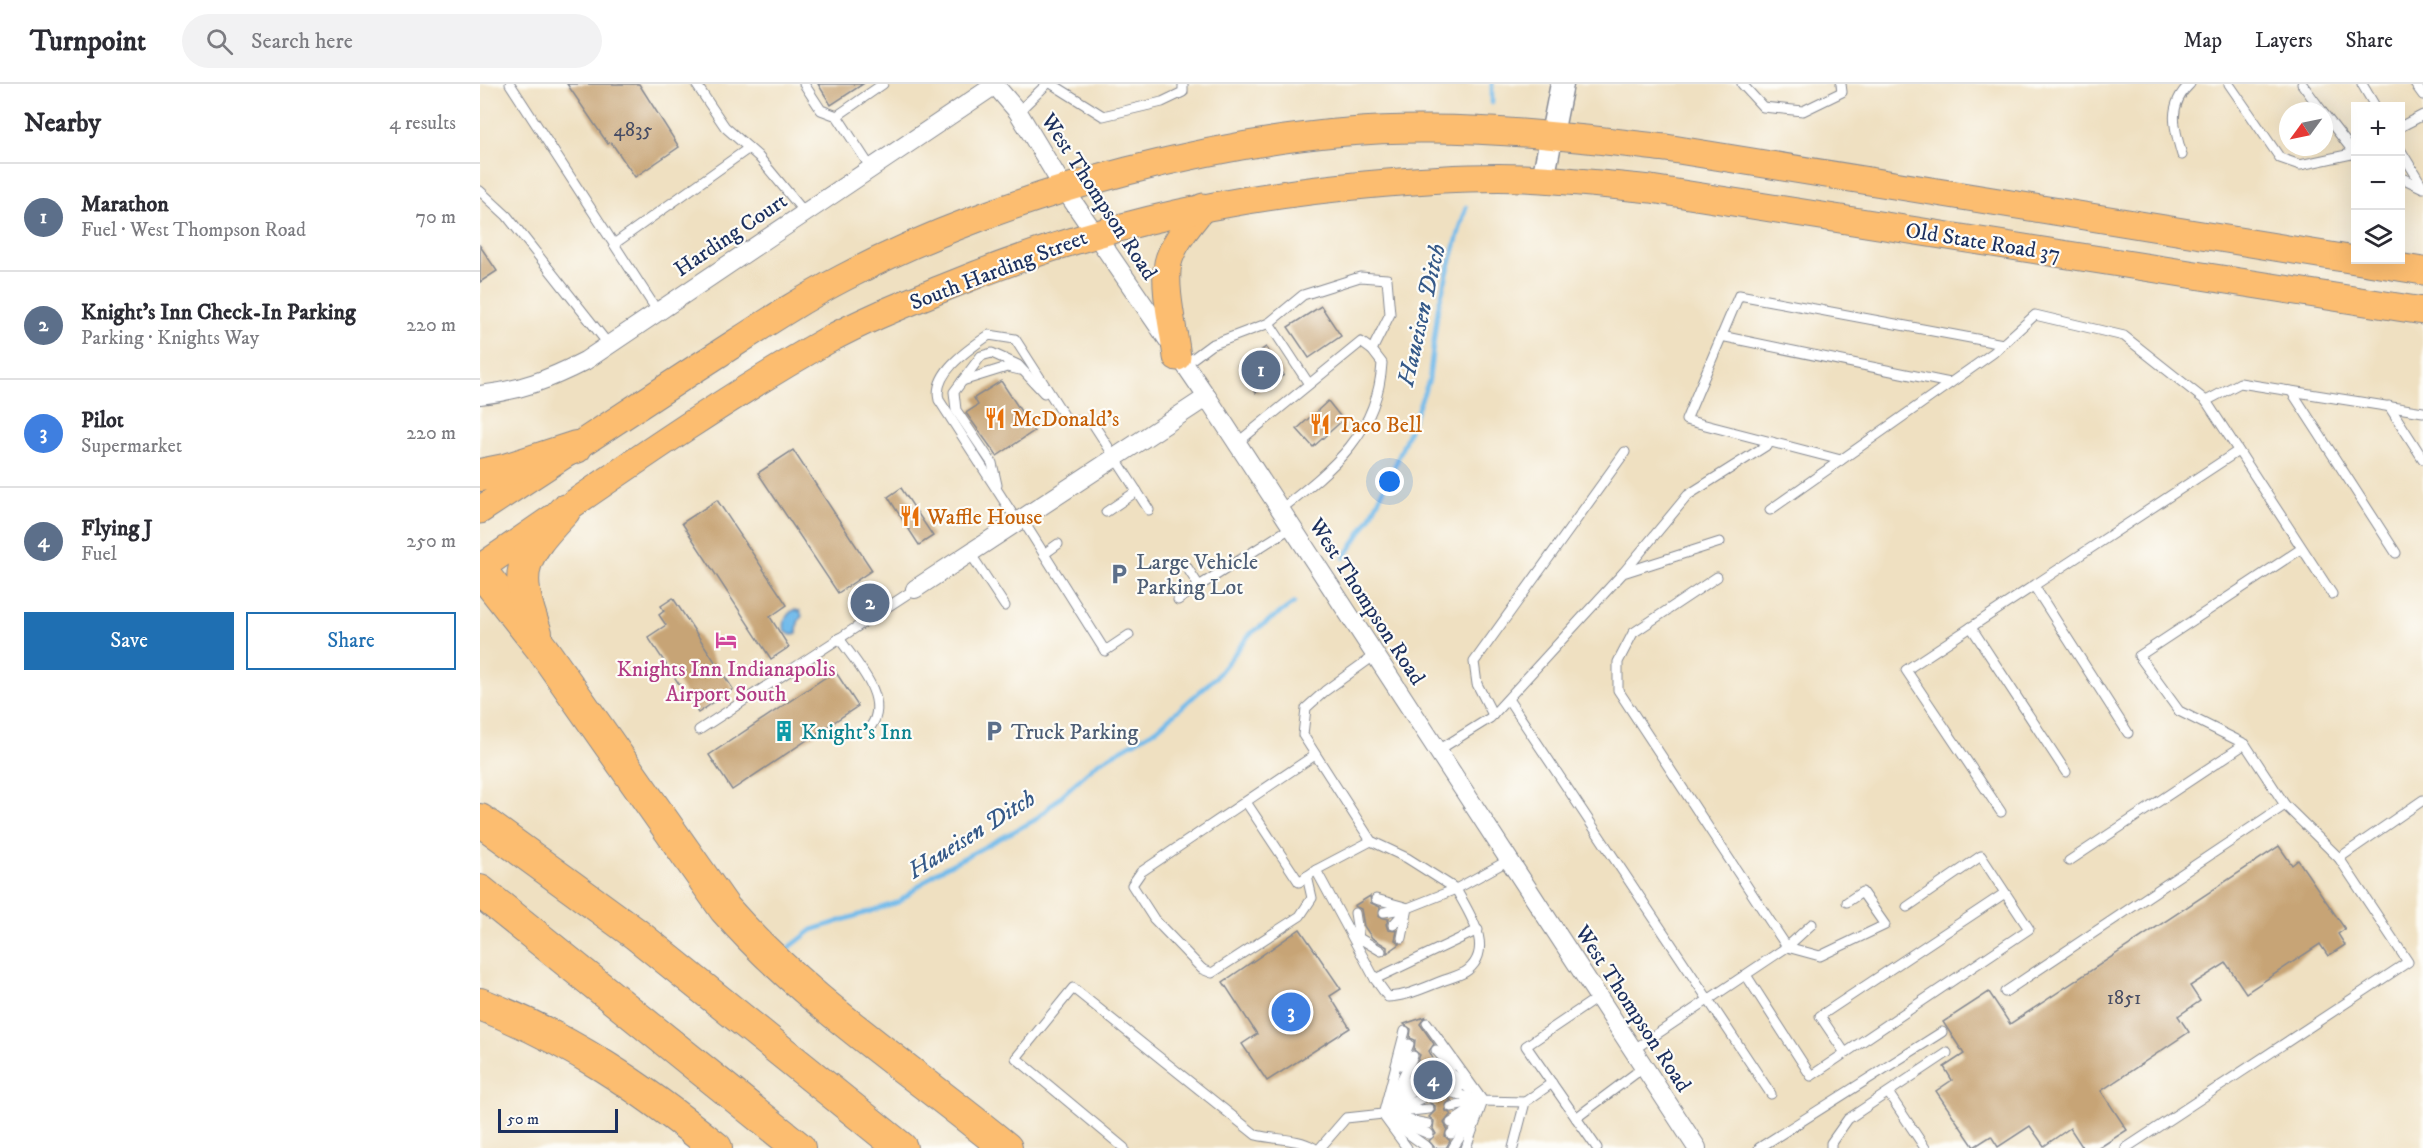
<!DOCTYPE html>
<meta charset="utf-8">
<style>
:root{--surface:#fff;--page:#f2f2f3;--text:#2b2b33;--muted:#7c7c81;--line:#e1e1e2;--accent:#1f6fb2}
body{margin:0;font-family:"IM FELL DW Pica",serif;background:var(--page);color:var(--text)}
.controls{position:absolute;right:18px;top:18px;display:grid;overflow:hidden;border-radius:0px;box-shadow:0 6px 24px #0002}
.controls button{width:54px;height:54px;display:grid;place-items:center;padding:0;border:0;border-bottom:2px solid var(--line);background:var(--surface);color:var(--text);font:30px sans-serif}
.compass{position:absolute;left:1799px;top:18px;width:54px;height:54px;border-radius:50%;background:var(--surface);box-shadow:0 6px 24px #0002;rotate:237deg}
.scale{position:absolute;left:18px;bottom:15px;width:120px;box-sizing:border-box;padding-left:6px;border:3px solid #1b2f5e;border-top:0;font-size:16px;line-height:21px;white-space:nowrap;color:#1b2f5e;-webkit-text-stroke:4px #fdfcf7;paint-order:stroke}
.you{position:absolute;left:910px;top:398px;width:21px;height:21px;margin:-15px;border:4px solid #fff;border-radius:50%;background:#1a73e8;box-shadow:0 0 0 9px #1a73e833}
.badge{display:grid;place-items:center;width:39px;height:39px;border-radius:50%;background:var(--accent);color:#fff;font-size:20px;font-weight:700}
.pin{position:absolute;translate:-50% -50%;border:3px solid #fff;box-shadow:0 2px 6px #0006}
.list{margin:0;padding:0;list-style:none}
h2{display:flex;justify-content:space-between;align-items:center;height:78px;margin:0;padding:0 24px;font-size:26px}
h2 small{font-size:20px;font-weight:400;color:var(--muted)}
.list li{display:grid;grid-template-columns:39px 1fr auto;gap:18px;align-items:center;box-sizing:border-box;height:108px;padding:0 24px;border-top:2px solid var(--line)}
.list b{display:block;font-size:22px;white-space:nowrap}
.list p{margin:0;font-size:20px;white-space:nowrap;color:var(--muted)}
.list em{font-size:20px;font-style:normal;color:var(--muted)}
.actions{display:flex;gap:12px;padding:18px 24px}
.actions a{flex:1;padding:14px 0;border:2px solid var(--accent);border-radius:0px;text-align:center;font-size:21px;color:var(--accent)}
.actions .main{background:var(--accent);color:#fff}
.icon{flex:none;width:33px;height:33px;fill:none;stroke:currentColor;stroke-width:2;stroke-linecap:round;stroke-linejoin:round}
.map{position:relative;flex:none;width:1943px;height:1064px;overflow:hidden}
header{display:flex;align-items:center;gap:36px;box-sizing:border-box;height:84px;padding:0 30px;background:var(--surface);border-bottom:2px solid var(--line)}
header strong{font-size:28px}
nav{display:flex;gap:33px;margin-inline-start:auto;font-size:21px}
.search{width:420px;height:54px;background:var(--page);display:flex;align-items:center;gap:15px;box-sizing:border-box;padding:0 21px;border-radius:33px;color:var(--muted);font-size:22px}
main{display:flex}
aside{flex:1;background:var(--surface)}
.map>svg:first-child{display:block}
.water{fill:#72bbeb;stroke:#4675a4;stroke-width:1.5}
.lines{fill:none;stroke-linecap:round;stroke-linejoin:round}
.stream{stroke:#72bbeb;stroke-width:4.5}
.building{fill:#c7a476}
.service-casing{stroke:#858890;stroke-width:11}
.minor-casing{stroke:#858890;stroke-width:20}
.tertiary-casing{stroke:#858890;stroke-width:25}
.primary-casing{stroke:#858890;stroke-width:29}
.motorway-casing{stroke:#858890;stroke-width:34}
.service{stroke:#fff;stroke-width:9}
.minor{stroke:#fff;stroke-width:18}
.tertiary{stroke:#fff;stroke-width:22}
.primary{stroke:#fcbd6f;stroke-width:27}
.motorway{stroke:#fcbd6f;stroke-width:32}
.labels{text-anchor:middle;stroke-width:4.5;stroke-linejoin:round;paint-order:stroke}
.number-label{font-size:20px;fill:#464c64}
.street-label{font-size:22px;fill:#1b2f5e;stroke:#fdfcf7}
.food-label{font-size:22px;fill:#c56008;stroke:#fdfcf7;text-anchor:start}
.service-label{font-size:22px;fill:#4e5e75;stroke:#fdfcf7;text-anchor:start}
.hotel-label{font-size:22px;fill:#b23c85;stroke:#fdfcf7}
.culture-label{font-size:22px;fill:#0d838f;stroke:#fdfcf7;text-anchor:start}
.water-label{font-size:24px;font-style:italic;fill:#355988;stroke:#fdfcf7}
</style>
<header>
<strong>Turnpoint</strong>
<div class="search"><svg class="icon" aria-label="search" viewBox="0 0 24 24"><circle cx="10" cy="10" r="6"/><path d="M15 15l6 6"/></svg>Search here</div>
<nav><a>Map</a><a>Layers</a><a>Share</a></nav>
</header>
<main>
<aside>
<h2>Nearby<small>4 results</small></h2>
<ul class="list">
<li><span class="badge" style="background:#5c6f8a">1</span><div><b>Marathon</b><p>Fuel · West Thompson Road</p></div><em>70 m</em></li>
<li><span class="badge" style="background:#5c6f8a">2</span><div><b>Knight's Inn Check-In Parking</b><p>Parking · Knights Way</p></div><em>220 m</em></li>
<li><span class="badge" style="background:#3f7fe0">3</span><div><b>Pilot</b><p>Supermarket</p></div><em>220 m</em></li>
<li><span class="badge" style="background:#5c6f8a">4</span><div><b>Flying J</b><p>Fuel</p></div><em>250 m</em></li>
</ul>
<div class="actions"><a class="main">Save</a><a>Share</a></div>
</aside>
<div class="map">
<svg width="1943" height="1064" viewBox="0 0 1943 1064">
<rect width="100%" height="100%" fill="#fdfcf7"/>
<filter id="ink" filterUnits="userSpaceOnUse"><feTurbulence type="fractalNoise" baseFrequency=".0167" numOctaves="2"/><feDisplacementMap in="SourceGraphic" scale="12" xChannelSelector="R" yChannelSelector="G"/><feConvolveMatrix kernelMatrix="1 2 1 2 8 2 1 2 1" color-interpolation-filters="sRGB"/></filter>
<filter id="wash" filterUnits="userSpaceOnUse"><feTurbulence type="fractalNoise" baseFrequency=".008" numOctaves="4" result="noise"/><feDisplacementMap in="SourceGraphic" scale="24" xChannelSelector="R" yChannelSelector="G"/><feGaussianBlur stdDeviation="1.35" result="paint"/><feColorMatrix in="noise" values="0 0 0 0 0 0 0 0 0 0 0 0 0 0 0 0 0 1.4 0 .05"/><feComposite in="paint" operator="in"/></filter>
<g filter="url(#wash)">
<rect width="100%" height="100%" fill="#efe0c1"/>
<path class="water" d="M314,526L320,527L322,532L318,538L317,549L311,551L305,547C303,538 306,530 314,526Z"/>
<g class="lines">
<g class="stream">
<path d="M1012,19V0"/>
<path d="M864,474L890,434L917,377L949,296L958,223L986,123"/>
<path d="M305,867L332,846L419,818L455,789L555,736L616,680L677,645L736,593L770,550L814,519"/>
</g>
</g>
<g id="blocks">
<g class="building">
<path d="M87,0H159L199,63L155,93L131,58L128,60Z"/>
<path d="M338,0H383L351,21Z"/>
<path d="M0,162L17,187L0,198Z"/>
<path d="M841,222L861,252L829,274L808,243Z"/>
<path d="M786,263L804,291L776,309L758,281Z"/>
<path d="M521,297L554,347L517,372L486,329L498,321L494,314Z"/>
<path d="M848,317L863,336L833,363L817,345Z"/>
<path d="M313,366L392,486L358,509L278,389Z"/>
<path d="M421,404L453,452L439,461L408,413Z"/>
<path d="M237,416L307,521L290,533L309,563L291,575L202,439Z"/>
<path d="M193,514L253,605L218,629L168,553L186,541L179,531L184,527L181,522Z"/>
<path d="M355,587L378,622L252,706L229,671Z"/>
<path d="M1799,762L1812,781L1818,776L1865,845L1858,850L1865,861L1848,872L1840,860L1766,909L1746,879L1710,902L1720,917L1698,932L1709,948L1621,1007L1647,1046L1619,1064H1603L1590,1044L1564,1062L1550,1042L1518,1063L1511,1052L1494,1063L1456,1007L1472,996L1464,983L1484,970L1463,938L1509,908L1530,940Z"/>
<path d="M890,812L891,819L900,823L899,833L909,835L906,840L908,846L917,847L915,856L920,860L907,869V863L892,854L884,842L881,825L874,822Z"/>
<path d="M820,845L861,905L850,912L870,944L787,997L762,960L777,950L743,898Z"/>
<path d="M945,933L940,940L954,960L949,967L960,988L958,996L966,1002L962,1007L964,1012L971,1016L965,1021L966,1027L971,1030L964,1039L967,1044L965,1052L970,1057L966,1064H955L949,1057L956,1050L953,1045L954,1037L949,1033L955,1027V1022L949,1018L953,1010L947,1005L949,996L942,993L944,984L936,981L940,971L934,966L935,956L930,954L931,945L924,940Z"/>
</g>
</g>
</g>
<g filter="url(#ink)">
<use href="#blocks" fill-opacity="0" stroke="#858890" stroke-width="1.5"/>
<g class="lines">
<defs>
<g id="service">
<path d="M30,0L178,228"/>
<path d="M216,0L245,43L278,72L325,129"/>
<path d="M324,0L341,26L357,32"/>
<path d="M572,0L623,32L682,18L703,8V0"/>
<path d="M1262,0L1283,23L1323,27L1362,8L1361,0"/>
<path d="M1749,0L1800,74L1820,81L1876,69"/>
<path d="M1822,0L1842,27"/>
<path d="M1882,0L1895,22"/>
<path d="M1935,0L1943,11"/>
<path d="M538,28L567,0"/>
<path d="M1844,30L1876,71"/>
<path d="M1920,43L1943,31"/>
<path d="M1920,65L1943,103"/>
<path d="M1702,71C1694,44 1687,21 1710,0"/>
<path d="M391,84L357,32L403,0"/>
<path d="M1920,93L1943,104"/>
<path d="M0,107L27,132L129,261"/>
<path d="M134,160L269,64"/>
<path d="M789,239L823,211L880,193L907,195L910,230L892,266"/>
<path d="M1241,252L1470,299"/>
<path d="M704,281L731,261L789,239L829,300"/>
<path d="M482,297L527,283L540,286"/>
<path d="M1812,308L1916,469"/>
<path d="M1726,317L1760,299L1943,328"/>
<path d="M1909,322L1943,375"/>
<path d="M757,359L881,258L892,266L902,279C898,350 852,385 800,426"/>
<path d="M1361,376L1206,336L1259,211L1523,260"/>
<path d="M517,401L512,379L476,326L474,308L501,272L512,269L538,281L564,309"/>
<path d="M1290,426L1513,269L1555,231L1644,252L1726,317L1852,510"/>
<path d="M626,428L657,407"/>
<path d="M542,435L625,567L649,551"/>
<path d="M537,437L459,316C452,289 489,265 509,251L535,255L587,336L612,338L669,426"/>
<path d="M490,469L525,522"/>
<path d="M564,470L578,460"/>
<path d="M703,477L719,502L812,443"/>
<path d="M1144,488L1208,411L1292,358"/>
<path d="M1554,502L1648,649"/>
<path d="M698,516L719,502"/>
<path d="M1491,543L1586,688"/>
<path d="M359,554C375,578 411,614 391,642"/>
<path d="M895,571L845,607L826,624L823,651L891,757L927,774L976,805L1029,776"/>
<path d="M1028,615L1291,1010"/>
<path d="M1013,631L997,600L994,578L1145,368"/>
<path d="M219,646L435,505"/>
<path d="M1765,660L1699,627L1659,572L1821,465"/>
<path d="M957,667L1010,634L1143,489L1240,458"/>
<path d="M766,718L819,798L836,786L891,757"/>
<path d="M1521,728L1426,586L1758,367"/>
<path d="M1859,774L1943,716"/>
<path d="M1589,777L1765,660L1805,721L1859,774L1928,878L1646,1064"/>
<path d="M836,786L895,895L908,913C928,912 944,904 962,897C970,894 982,891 988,886C1015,864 988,828 976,805L928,824L922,854"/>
<path d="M827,792L832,814L820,832L732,889L722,885L674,835L652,801L661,788L835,671"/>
<path d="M896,815L925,823"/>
<path d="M904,828L928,824L913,841"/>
<path d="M875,829L879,854L901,867"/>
<path d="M1332,840L1307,863L1340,872L1405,841L1382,808L1367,818"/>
<path d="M1266,891L1331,992L1549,845L1501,772L1427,823"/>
<path d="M895,895L998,846"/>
<path d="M1525,908L1805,721"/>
<path d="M947,939L1003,1017L1045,1018"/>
<path d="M925,947L903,1031L927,1064"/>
<path d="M956,966L971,983"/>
<path d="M1153,966L1307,863L1138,606V578L1153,549L1237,493"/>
<path d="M1365,969L1340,932L1525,809"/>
<path d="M961,980L990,1006"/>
<path d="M921,981L929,960"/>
<path d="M964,993L980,1003"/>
<path d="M969,1008L1003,1017"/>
<path d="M1409,1010L1445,1064"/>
<path d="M914,1011L933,972"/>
<path d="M916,1021L943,1000"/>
<path d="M971,1023L998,1018"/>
<path d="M914,1027L947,1012"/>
<path d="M906,1028L938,987"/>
<path d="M912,1033L948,1040"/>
<path d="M1096,1034L1164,983"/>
<path d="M911,1037L948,1064"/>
<path d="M922,1039L949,1050"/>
<path d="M971,1039L999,1020"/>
<path d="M971,1050L989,1032"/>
<path d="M644,1064L536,974L593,904L776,1051C796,1056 817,1054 834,1064"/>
<path d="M840,1064L866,1034L949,1025"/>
<path d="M973,1064L1003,1017L986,1064"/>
<path d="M1033,1064L1045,1018L1072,999"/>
<path d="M1117,1064L1046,962L1120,912"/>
<path d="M1279,1064L1462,948"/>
<path d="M1351,1064V1059L1368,1035L1467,969"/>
</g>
<g id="minor">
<path d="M514,0L538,28L585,106L727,313L1217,1064"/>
<path d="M0,311C39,307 70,295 105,277L515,1"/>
<path d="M435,505L727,313"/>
</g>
<path id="tertiary" d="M1063,95L1082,0"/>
<g id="primary">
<path d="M697,273C694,247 683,204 688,179C693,158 711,139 723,123"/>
<path d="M0,426C71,379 143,332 215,285C264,254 311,221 363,194C525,109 765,43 949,45C1028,45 1108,55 1186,64L1943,187"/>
<path d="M0,484C113,407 226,325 346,257C382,237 422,221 461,205C603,146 733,115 885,101C938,96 991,92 1044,94C1086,96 1129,101 1171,105L1943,227"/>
</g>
<g id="motorway">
<path d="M0,391L25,386L96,363"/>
<path d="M0,486L63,566L245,825C326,918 432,986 526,1064"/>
<path d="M56,549C33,486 40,474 84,427"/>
<path d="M0,736L156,850L421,1064"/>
<path d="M0,807L319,1064"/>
<path d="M0,920C90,955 161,1003 236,1064"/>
</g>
</defs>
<use href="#service" class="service-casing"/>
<use href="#minor" class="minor-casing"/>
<use href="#tertiary" class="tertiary-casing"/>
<use href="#primary" class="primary-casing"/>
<use href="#motorway" class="motorway-casing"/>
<use href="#service" class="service"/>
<use href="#minor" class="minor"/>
<use href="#tertiary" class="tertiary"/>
<use href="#primary" class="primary"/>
<use href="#motorway" class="motorway"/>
</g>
</g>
<defs>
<symbol id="restaurant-bare" viewBox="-9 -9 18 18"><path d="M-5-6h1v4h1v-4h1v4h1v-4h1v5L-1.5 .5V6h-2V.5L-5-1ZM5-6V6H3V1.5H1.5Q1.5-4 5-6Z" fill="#e8710a" stroke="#fdfcf7" stroke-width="2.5" paint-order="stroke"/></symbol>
<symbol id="parking-bare" viewBox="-9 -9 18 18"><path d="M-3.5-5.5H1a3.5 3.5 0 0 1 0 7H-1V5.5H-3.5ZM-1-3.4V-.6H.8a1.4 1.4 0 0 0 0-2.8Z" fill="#5c6f8a" stroke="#fdfcf7" stroke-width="2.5" paint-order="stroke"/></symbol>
<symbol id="hotel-bare" viewBox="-9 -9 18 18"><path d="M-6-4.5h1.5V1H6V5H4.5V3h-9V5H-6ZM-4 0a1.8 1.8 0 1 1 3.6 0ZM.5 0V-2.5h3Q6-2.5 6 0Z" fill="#d1479c" stroke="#fdfcf7" stroke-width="2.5" paint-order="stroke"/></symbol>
<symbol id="building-bare" viewBox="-9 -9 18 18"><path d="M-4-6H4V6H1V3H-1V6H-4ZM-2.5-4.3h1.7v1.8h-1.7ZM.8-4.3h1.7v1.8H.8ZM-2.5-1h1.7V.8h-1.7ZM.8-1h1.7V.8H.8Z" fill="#0f9aa8" stroke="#fdfcf7" stroke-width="2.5" paint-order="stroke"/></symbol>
</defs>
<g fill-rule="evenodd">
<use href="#restaurant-bare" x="500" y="319" width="30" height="30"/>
<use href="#restaurant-bare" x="825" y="325" width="30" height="30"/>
<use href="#restaurant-bare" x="415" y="417" width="30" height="30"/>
<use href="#parking-bare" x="624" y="475" width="30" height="30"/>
<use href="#hotel-bare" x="231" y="541" width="30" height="30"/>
<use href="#building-bare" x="289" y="632" width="30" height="30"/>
<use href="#parking-bare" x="499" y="632" width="30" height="30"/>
</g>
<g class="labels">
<g class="number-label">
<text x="153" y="52">4835</text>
<text x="1644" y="920">1851</text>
</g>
<g class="street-label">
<text transform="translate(620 112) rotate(57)" y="8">West Thompson Road</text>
<text transform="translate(250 150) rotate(-34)" y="8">Harding Court</text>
<text transform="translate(1503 157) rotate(9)" y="8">Old State Road 37</text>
<text transform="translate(518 185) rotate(-21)" y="8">South Harding Street</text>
<text transform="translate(888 517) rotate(57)" y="8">West Thompson Road</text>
<text transform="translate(1154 924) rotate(57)" y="8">West Thompson Road</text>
</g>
<g class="food-label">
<text x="532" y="342">McDonald's</text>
<text x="857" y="348">Taco Bell</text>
<text x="447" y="440">Waffle House</text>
</g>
<g class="service-label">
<text x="656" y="485">Large Vehicle<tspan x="656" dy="25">Parking Lot</tspan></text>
<text x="531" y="655">Truck Parking</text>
</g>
<g class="hotel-label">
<text x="246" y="592">Knights Inn Indianapolis<tspan x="246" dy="25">Airport South</tspan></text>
</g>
<g class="culture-label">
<text x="321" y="655">Knight's Inn</text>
</g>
<g class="water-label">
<text transform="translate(941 231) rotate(-77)" y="8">Haueisen Ditch</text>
<text transform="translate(491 750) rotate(-32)" y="8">Haueisen Ditch</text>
</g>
</g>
</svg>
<div class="controls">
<button>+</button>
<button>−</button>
<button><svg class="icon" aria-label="layers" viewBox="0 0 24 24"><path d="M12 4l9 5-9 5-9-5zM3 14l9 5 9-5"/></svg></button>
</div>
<svg class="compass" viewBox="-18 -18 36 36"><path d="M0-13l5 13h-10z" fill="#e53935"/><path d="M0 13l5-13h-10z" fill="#7c7c81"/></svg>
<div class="scale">50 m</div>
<div class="you"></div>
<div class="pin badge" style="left:781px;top:286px;background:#5c6f8a">1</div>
<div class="pin badge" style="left:390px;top:519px;background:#5c6f8a">2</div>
<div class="pin badge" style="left:811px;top:928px;background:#3f7fe0">3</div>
<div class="pin badge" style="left:953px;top:996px;background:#5c6f8a">4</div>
</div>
</main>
